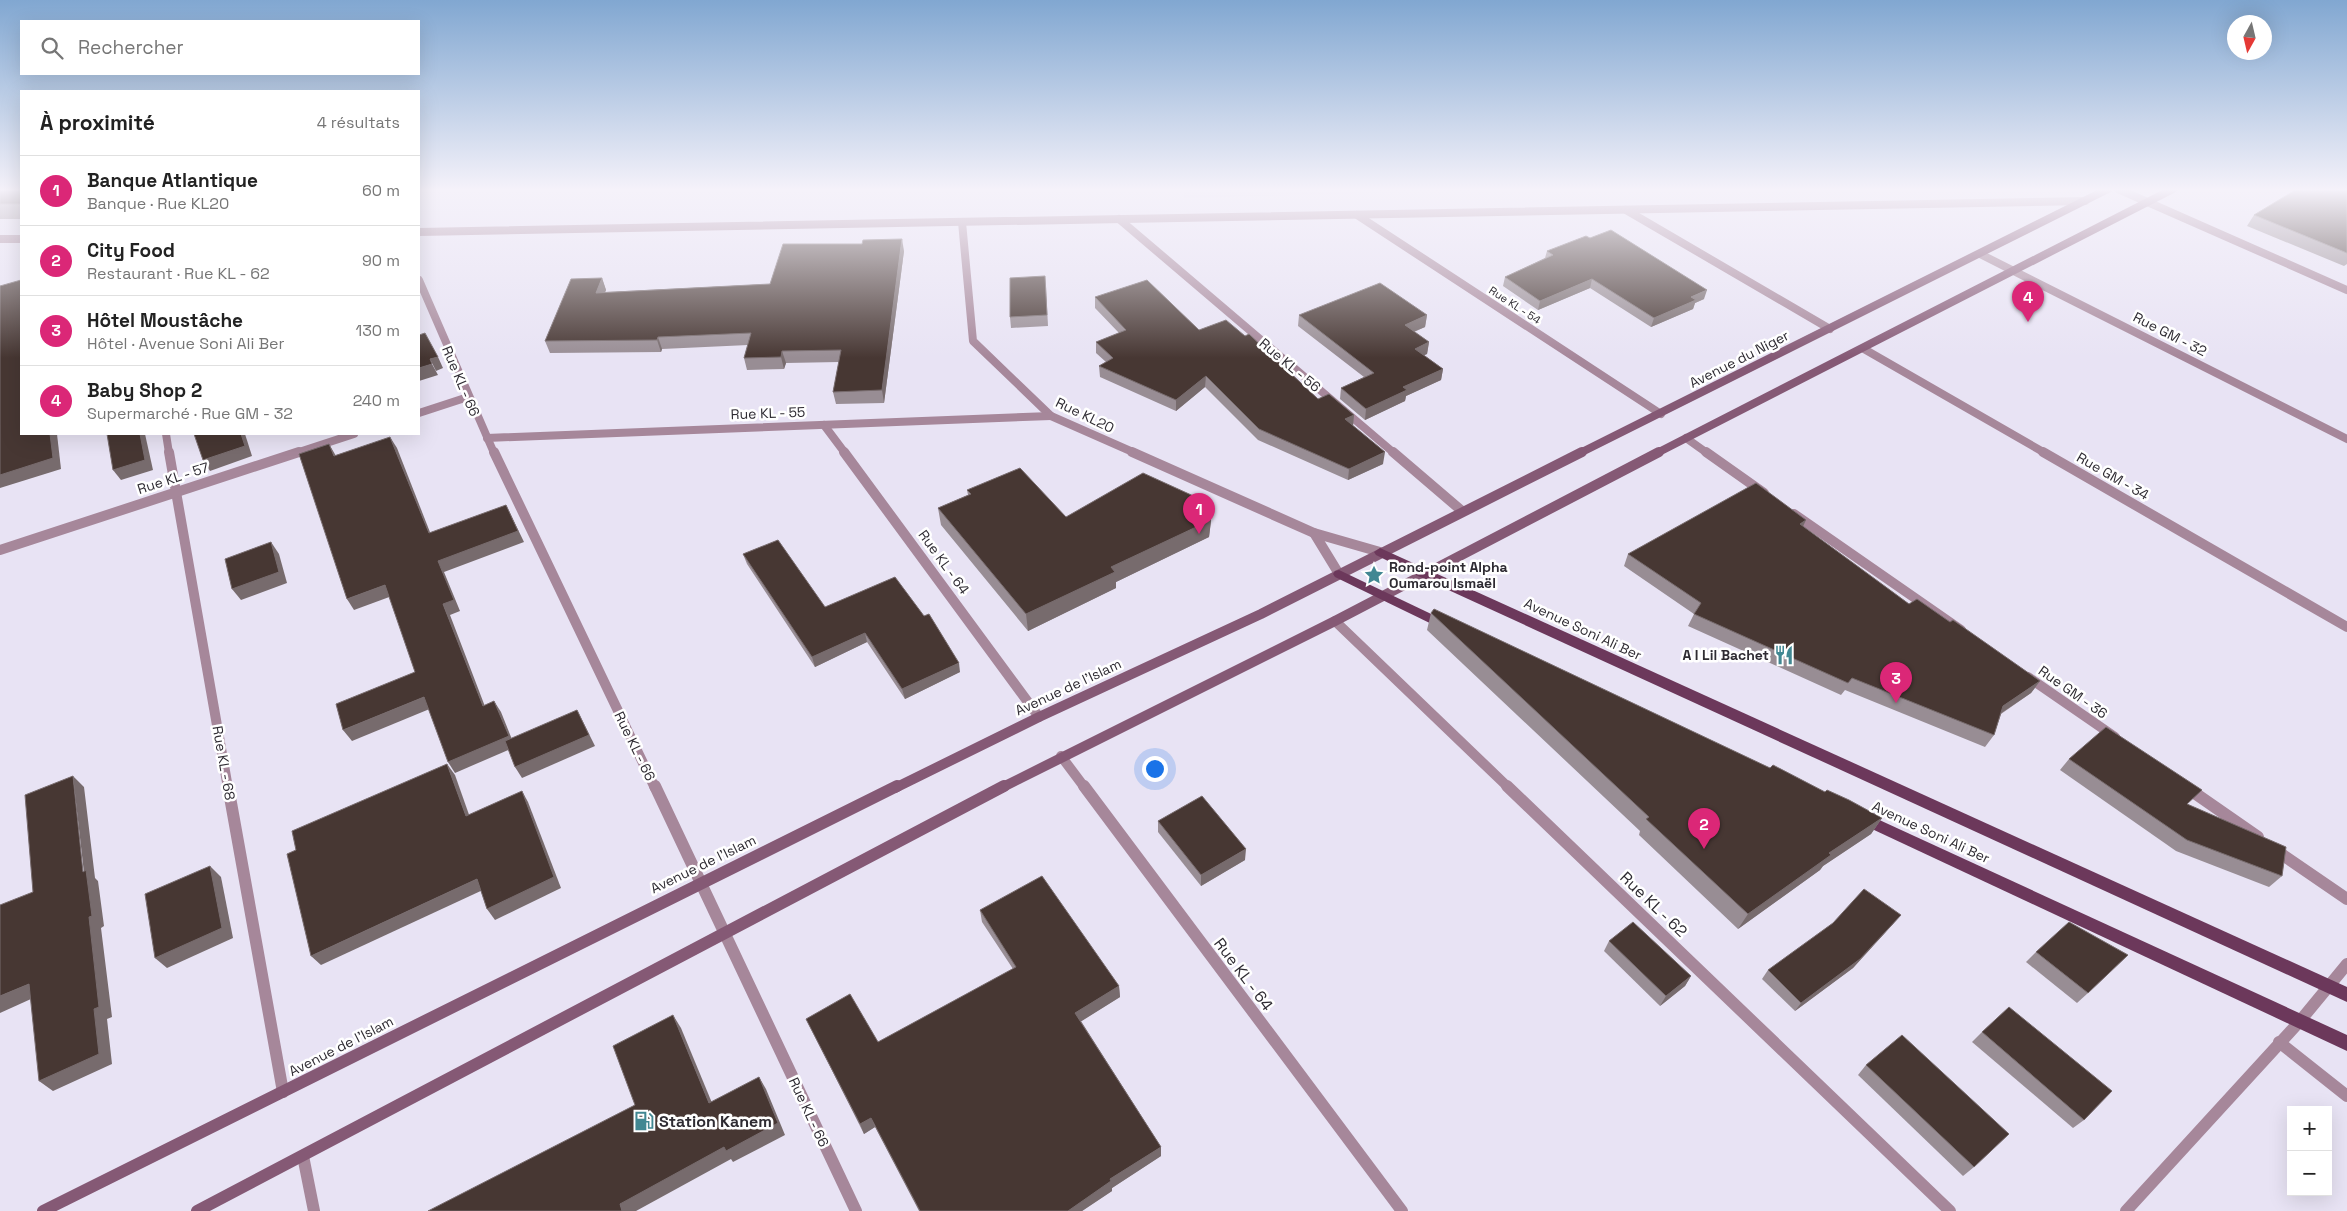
<!DOCTYPE html>
<html lang="fr">
<meta charset="utf-8">
<style>
:root{--surface:#fff;--page:#f6f6f6;--text:#222;--muted:#767676;--line:#e0e0e0;--accent:#db2777}
body{margin:0;font-family:"Space Grotesk",sans-serif;background:var(--page);color:var(--text)}
.controls{position:absolute;right:15px;bottom:15px;display:grid;overflow:hidden;border-radius:0px;box-shadow:0 5px 20px #0002}
.controls button{width:45px;height:45px;display:grid;place-items:center;padding:0;border:0;border-bottom:1px solid var(--line);background:var(--surface);color:var(--text);font:25px sans-serif}
.compass{position:absolute;left:2227px;top:15px;width:45px;height:45px;border-radius:50%;background:var(--surface);box-shadow:0 5px 20px #0002;rotate:188deg}
.you{position:absolute;left:1154px;top:768px;width:18px;height:18px;margin:-12px;border:4px solid #fff;border-radius:50%;background:#1a73e8;box-shadow:0 0 0 8px #1a73e833}
.badge{display:grid;place-items:center;width:32px;height:32px;border-radius:50%;background:var(--accent);color:#fff;font-size:16px;font-weight:700}
.pin{position:absolute;translate:-50% -41px;filter:drop-shadow(0 1px 2px #0008)}
.pin::after{content:'';position:absolute;top:26px;width:18px;height:15px;background:inherit;clip-path:polygon(0 0,100% 0,50% 100%)}
.list{margin:0;padding:0;list-style:none}
h2{display:flex;justify-content:space-between;align-items:center;height:65px;margin:0;padding:0 20px;font-size:21px}
h2 small{font-size:16px;font-weight:400;color:var(--muted)}
.list li{display:grid;grid-template-columns:32px 1fr auto;gap:15px;align-items:center;box-sizing:border-box;height:70px;padding:0 20px;border-top:1px solid var(--line)}
.list b{display:block;font-size:19px;white-space:nowrap}
.list p{margin:0;font-size:16px;white-space:nowrap;color:var(--muted)}
.list em{font-size:16px;font-style:normal;color:var(--muted)}
.icon{flex:none;width:28px;height:28px;fill:none;stroke:currentColor;stroke-width:2;stroke-linecap:round;stroke-linejoin:round}
.map{position:relative;flex:none;width:2347px;height:1211px;overflow:hidden}
.search{position:absolute;background:var(--surface);box-shadow:0 5px 20px #0002;left:20px;top:20px;width:400px;height:55px;display:flex;align-items:center;gap:12px;box-sizing:border-box;padding:0 18px;border-radius:0px;color:var(--muted);font-size:19px}
.panel{position:absolute;background:var(--surface);box-shadow:0 5px 20px #0002;left:20px;top:90px;width:400px;height:345px;border-radius:0px}
.map>svg:first-child{display:block}
.built{fill:#dfd7ee}
.lines{fill:none;stroke-linecap:round;stroke-linejoin:round}
.minor-far2{stroke:#a6879a;stroke-width:8}
.minor-far1{stroke:#a6879a;stroke-width:10}
.minor{stroke:#a6879a;stroke-width:12}
.tertiary{stroke:#a6879a;stroke-width:12}
.secondary-far2{stroke:#855975;stroke-width:8}
.secondary-far1{stroke:#855975;stroke-width:10}
.secondary{stroke:#855975;stroke-width:12}
.primary{fill:#6c385b;fill-rule:evenodd}
.wall{fill:#988d94}
.shaded-wall{fill:#776b6d}
.building{fill:#473733;stroke:#776b6d}
.labels{text-anchor:middle;stroke-width:5;stroke-linejoin:round;paint-order:stroke}
.far-street-label{font-size:11px;fill:#2e2b32;stroke:#fff}
.street-label{font-size:14px;fill:#2e2b32;stroke:#fff}
.poi-label{font-size:14px;font-weight:bold;fill:#2e2b32;stroke:#fff;text-anchor:start}
.near-street-label{font-size:16px;fill:#2e2b32;stroke:#fff}
.near-poi-label{font-size:16px;font-weight:bold;fill:#2e2b32;stroke:#fff;text-anchor:start}
</style>
<div class="map">
<svg width="2347" height="1211" viewBox="0 0 2347 1211">
<rect width="100%" height="100%" fill="#e8e3f4"/>
<path class="built" d="M1183,189H1539L1184,198Z"/>
<g class="lines">
<g class="minor-far2">
<path d="M2118,189L2347,290"/>
<path d="M1626,210L1830,329"/>
<path d="M1357,215L1661,414"/>
<path d="M1119,219L1394,453"/>
<path d="M962,222L973,341L1051,416L1135,453"/>
<path d="M419,232L2085,201"/>
<path d="M0,239H21"/>
<path d="M1980,254L2347,439"/>
<path d="M419,280L494,453"/>
<path d="M1864,349L2045,453"/>
<path d="M419,413L468,397"/>
<path d="M824,425L845,453"/>
<path d="M166,434L169,453"/>
<path d="M487,438L1051,416"/>
<path d="M1686,438L1707,453"/>
<path d="M296,453L354,434"/>
</g>
<g class="minor-far1">
<path d="M169,452L228,788"/>
<path d="M494,452L655,788"/>
<path d="M844,452L1039,717"/>
<path d="M1132,452L1314,533L1380,552"/>
<path d="M1393,452L1462,511"/>
<path d="M1706,452L1764,493"/>
<path d="M2043,452L2347,627"/>
<path d="M1794,514L1961,630"/>
<path d="M1314,533L1339,574"/>
<path d="M0,550L299,452"/>
<path d="M1335,621L1509,788"/>
<path d="M2028,677L2115,737"/>
<path d="M1061,756L1085,788"/>
</g>
<g class="minor">
<path d="M228,786L283,1092"/>
<path d="M655,786L856,1211"/>
<path d="M1084,786L1402,1211"/>
<path d="M1507,786L1950,1211"/>
<path d="M2186,787L2258,837"/>
<path d="M2274,849L2347,899"/>
<path d="M2279,1042L2347,1096"/>
<path d="M303,1156L314,1211"/>
</g>
<path class="tertiary" d="M2126,1211L2300,1021L2347,964"/>
<g class="secondary-far2">
<path d="M1580,453L2108,189"/>
<path d="M1657,453L2173,189"/>
</g>
<g class="secondary-far1">
<path d="M895,788L1039,717L1261,614L1582,452"/>
<path d="M1001,788L1335,621L1659,452"/>
</g>
<g class="secondary">
<path d="M43,1211L897,786"/>
<path d="M197,1211L1004,786"/>
</g>
<g class="primary">
<path d="M1380,548L2347,987V1002L1420,577L1376,555L1374,552Z"/>
<path d="M1339,570L1448,622L1450,625L1448,628H1440L1335,577L1333,574L1335,571Z"/>
<path d="M1862,812L2347,1035V1051L1857,822L1855,818L1857,814Z"/>
</g>
</g>
<g class="wall">
<rect x="0" y="189" width="21" height="30"/>
<path d="M2347,189V264L2344,266L2247,226L2254,215Z"/>
<path d="M904,251L884,403L836,404L833,392L839,362L786,363L784,369L747,370L744,358L748,345L662,349L661,352L550,353L545,341L602,278L606,290L605,292L770,284Z"/>
<path d="M1547,251L1704,299L1695,303L1693,309L1651,327L1590,288L1538,310L1503,286L1505,277L1545,258Z"/>
<path d="M1046,287L1048,326L1011,328L1010,317Z"/>
<path d="M1095,297L1199,330L1318,399L1354,415L1353,426L1383,464L1348,480L1258,440L1205,387L1176,411L1100,377L1099,366L1106,362L1096,353V342L1119,333L1095,308Z"/>
<path d="M1299,315H1427L1425,327L1414,332L1429,342L1427,354L1424,355L1443,369L1441,380L1406,396L1405,401L1365,420L1340,399L1341,388L1364,377L1298,326Z"/>
<path d="M967,490L1066,517L1211,521L1209,537L1116,582V588L1028,631L941,525L938,508L968,495Z"/>
<path d="M1803,527L1909,604L1950,622L2040,681L2031,693L2001,714L1994,735L1985,747L1845,690L1841,695L1688,626L1694,614L1624,566L1628,554Z"/>
<path d="M743,554L825,607L924,616L960,672L905,699L867,642L815,667L747,564Z"/>
<path d="M1431,613L1770,768L1882,818L1871,834L1823,866L1820,870L1738,929L1639,835L1640,831L1427,630Z"/>
<path d="M2069,759L2188,804L2282,876L2269,887L2176,851L2060,770Z"/>
<path d="M1158,821L1245,860L1201,886L1158,832Z"/>
<path d="M980,910L1119,986L1120,997L1081,1021L1161,1147V1156L1112,1188V1191L1082,1211H919L875,1127L864,1134L806,1019L878,1042L1013,969L982,922Z"/>
<path d="M1894,923L1853,968L1795,1011L1762,979L1768,970Z"/>
<path d="M1609,941L1691,976L1685,986L1660,1006L1604,951Z"/>
<path d="M2036,952L2088,993L2077,1003L2026,962Z"/>
<path d="M1982,1032L2084,1120L2073,1128L1972,1042Z"/>
<path d="M1866,1065L1974,1167L1963,1176L1858,1075Z"/>
</g>
<g class="shaded-wall">
<path d="M902,239L904,251L884,403L882,390Z"/>
<path d="M602,278L606,290L600,305L596,293Z"/>
<path d="M1592,279L1590,288L1538,310L1540,301Z"/>
<path d="M1707,290L1704,299L1695,303L1693,309L1651,327L1654,318L1691,297Z"/>
<path d="M1427,315L1425,327L1403,336L1405,325Z"/>
<path d="M658,337L662,349L661,352L657,340Z"/>
<path d="M1429,342L1427,354L1413,360L1415,349Z"/>
<path d="M782,351L786,363L784,369L781,357Z"/>
<path d="M438,357L443,368L436,371L430,359Z"/>
<path d="M432,364L438,375L419,381V368Z"/>
<path d="M1443,369L1441,380L1406,396L1405,401L1365,420L1366,409L1403,387Z"/>
<path d="M1206,376L1205,387L1176,411V400Z"/>
<path d="M1354,415L1353,426L1345,419Z"/>
<path d="M50,434H57L61,469L0,488V475Z"/>
<path d="M140,434H145L153,470L121,480L113,470Z"/>
<path d="M241,434H245L252,456L210,471L203,460Z"/>
<path d="M390,437L397,448L435,545L429,533Z"/>
<path d="M329,444L336,456H334Z"/>
<path d="M1385,452L1383,464L1348,480L1349,469Z"/>
<path d="M1211,504V521L1209,537L1116,582V588L1028,631L1026,614L1111,567Z"/>
<path d="M506,505L524,542L444,572L460,611L450,615L489,717L483,706L443,604L438,561Z"/>
<path d="M1806,520L1800,533V524Z"/>
<path d="M271,542L279,554L287,583L241,600L232,589Z"/>
<path d="M385,585L392,596L354,610L347,599Z"/>
<path d="M865,633L867,642L815,667L812,657Z"/>
<path d="M959,663L960,672L905,699L902,689Z"/>
<path d="M2040,681L2031,693L1994,718L2003,706Z"/>
<path d="M424,697L432,708L352,741L343,730Z"/>
<path d="M494,701L501,712L515,747L455,773L448,762Z"/>
<path d="M577,710L595,746L522,778L515,767Z"/>
<path d="M447,764L455,775L473,826L466,816Z"/>
<path d="M73,776L84,787L95,878L98,881L104,926L101,928L112,1017L107,1019L112,1064L53,1091L39,1081L94,1009L89,917Z"/>
<path d="M522,791L528,802L561,888L495,920L487,909Z"/>
<path d="M1882,818L1871,834L1823,866L1820,870L1738,929L1748,914L1829,853Z"/>
<path d="M1246,849L1245,860L1201,886V875Z"/>
<path d="M210,866L221,877L233,938L167,968L155,958Z"/>
<path d="M477,879L485,889L321,965L311,956Z"/>
<path d="M1901,915L1853,968L1795,1011L1801,1003Z"/>
<path d="M1691,976L1685,986L1660,1006L1666,996Z"/>
<path d="M29,984L42,994L0,1013V996Z"/>
<path d="M1119,986L1120,997L1077,1024L1075,1013Z"/>
<path d="M673,1015L681,1028L717,1115L709,1103Z"/>
<path d="M759,1077L766,1089L785,1135L733,1162L731,1159L636,1211H622L620,1204Z"/>
<path d="M871,1118L875,1127L864,1134L860,1124Z"/>
<path d="M1161,1147V1156L1112,1188V1191L1082,1211H1068L1110,1179Z"/>
</g>
<g class="building">
<rect x="0" y="189" width="21" height="15"/>
<path d="M2297,189H2347V253L2254,215Z"/>
<path d="M1611,230L1707,290L1691,297L1696,300L1654,318L1592,279L1540,301L1505,277L1553,255L1547,251L1586,236L1590,238Z"/>
<path d="M902,239L882,390L833,392L841,350L782,351L781,357L744,358L751,333L658,337L657,340L545,341L571,279L602,278L596,293L770,284L783,244H862L863,240Z"/>
<path d="M1045,276L1047,315L1010,317V278Z"/>
<path d="M21,280V434H50L53,458L0,475V286Z"/>
<path d="M1147,280L1199,330L1226,320L1245,336L1249,334L1318,399L1329,394L1354,415L1345,419L1385,452L1349,469L1259,429L1206,376L1176,400L1099,366L1113,358L1096,342L1126,330L1095,297Z"/>
<path d="M1380,283L1427,315L1405,325L1429,342L1415,349L1443,369L1403,387L1407,390L1366,409L1341,388L1374,373L1299,315Z"/>
<path d="M425,333L438,357L430,359L432,364L419,368V335Z"/>
<path d="M107,434H140L145,460L113,470Z"/>
<path d="M194,434H241L245,446L203,460Z"/>
<path d="M390,437L429,533L506,505L518,531L438,561L454,600L443,604L483,706L494,701L509,736L448,762L424,697L343,730L336,704L415,672L385,585L347,599L299,454L329,444L334,456Z"/>
<path d="M1020,468L1066,517L1143,473L1211,504L1209,521L1111,567L1115,572L1026,614L938,508L971,494L967,490Z"/>
<path d="M1756,483L1806,520L1800,524L1909,604L1917,599L1950,622L1953,620L2040,681L2003,706L1994,735L1852,678L1848,683L1694,614L1701,603L1628,554Z"/>
<path d="M778,540L825,607L895,577L924,616L929,614L959,663L902,689L865,633L812,657L743,554Z"/>
<path d="M271,542L279,572L232,589L225,559Z"/>
<path d="M1434,609L1770,768L1773,765L1825,792L1827,790L1849,800L1882,818L1829,853L1831,855L1748,914L1646,819L1649,817L1431,613Z"/>
<path d="M577,710L589,735L515,767L505,741Z"/>
<path d="M2106,727L2202,790L2187,804L2286,847L2282,876L2187,840L2069,759Z"/>
<path d="M447,764L466,816L522,791L554,877L487,909L477,879L311,956L287,854L296,850L292,831Z"/>
<path d="M73,776L83,872L86,870L92,916L89,917L99,1007L94,1009L99,1054L39,1081L29,984L0,996V905L33,892L25,795Z"/>
<path d="M1202,796L1246,849L1201,875L1158,821Z"/>
<path d="M210,866L222,928L155,958L145,894Z"/>
<path d="M1042,876L1119,986L1075,1013L1161,1147L1110,1179L1111,1181L1068,1211H920L871,1118L860,1124L806,1019L850,994L878,1042L1016,967L980,910Z"/>
<path d="M1864,889L1901,915L1860,959L1801,1003L1768,970L1833,923Z"/>
<path d="M1633,922L1691,976L1666,996L1609,941Z"/>
<path d="M2069,922L2128,955L2088,993L2036,952Z"/>
<path d="M2009,1007L2112,1091L2084,1120L1982,1032Z"/>
<path d="M673,1015L709,1103L759,1077L778,1123L726,1151L724,1147L620,1204L622,1211H428L635,1105L613,1046Z"/>
<path d="M1902,1035L2009,1134L1974,1167L1866,1065Z"/>
</g>
<linearGradient id="sky" x2="0" y2="1"><stop stop-color="#81a7d1"/><stop offset="0.53" stop-color="#f5f2fa"/><stop offset="1" stop-color="#f5f2fa" stop-opacity="0"/></linearGradient>
<rect width="2347" height="358" fill="url(#sky)"/>
<defs>
<symbol id="sight-bare" viewBox="-9 -9 18 18"><path d="M0-6L1.8-2.2L6-1.7L2.9 1.2L3.7 5.4L0 3.3L-3.7 5.4L-2.9 1.2L-6-1.7L-1.8-2.2Z" fill="#418792" stroke="#fff" stroke-width="2.5" paint-order="stroke"/></symbol>
<symbol id="restaurant-bare" viewBox="-9 -9 18 18"><path d="M-5-6h1v4h1v-4h1v4h1v-4h1v5L-1.5 .5V6h-2V.5L-5-1ZM5-6V6H3V1.5H1.5Q1.5-4 5-6Z" fill="#418792" stroke="#fff" stroke-width="2.5" paint-order="stroke"/></symbol>
<symbol id="fuel-bare" viewBox="-9 -9 18 18"><path d="M-5.5-6h7V0h2V4h1.3V-2.5L3-4.5l.8-.8L6-3V5H2.5V1h-1V6h-7ZM-4.2-4.7v3.2H.2V-4.7Z" fill="#418792" stroke="#fff" stroke-width="2.5" paint-order="stroke"/></symbol>
</defs>
<g fill-rule="evenodd">
<use href="#sight-bare" x="1360" y="561" width="28" height="28"/>
<use href="#restaurant-bare" x="1770" y="641" width="28" height="28"/>
<use href="#fuel-bare" x="630" y="1107" width="28" height="28"/>
</g>
<g class="labels">
<g class="far-street-label">
<text transform="translate(1515 305) rotate(33)" y="4">Rue KL - 54</text>
</g>
<g class="street-label">
<text transform="translate(2170 334) rotate(27)" y="5">Rue GM - 32</text>
<text transform="translate(1739 359) rotate(-27)" y="5">Avenue du Niger</text>
<text transform="translate(1290 365) rotate(40)" y="5">Rue KL - 56</text>
<text transform="translate(461 381) rotate(67)" y="5">Rue KL - 66</text>
<text transform="translate(768 413) rotate(-2)" y="5">Rue KL - 55</text>
<text transform="translate(1085 415) rotate(26)" y="5">Rue KL20</text>
<text transform="translate(2113 476) rotate(30)" y="5">Rue GM - 34</text>
<text transform="translate(173 478) rotate(-18)" y="5">Rue KL - 57</text>
<text transform="translate(944 562) rotate(54)" y="5">Rue KL - 64</text>
<text transform="translate(1583 629) rotate(25)" y="5">Avenue Soni Ali Ber</text>
<text transform="translate(1068 687) rotate(-25)" y="5">Avenue de l'Islam</text>
<text transform="translate(2073 692) rotate(35)" y="5">Rue GM - 36</text>
<text transform="translate(635 746) rotate(64)" y="5">Rue KL - 66</text>
<text transform="translate(224 763) rotate(80)" y="5">Rue KL - 68</text>
<text transform="translate(1931 832) rotate(25)" y="5">Avenue Soni Ali Ber</text>
<text transform="translate(703 864) rotate(-26)" y="5">Avenue de l'Islam</text>
<text transform="translate(341 1046) rotate(-27)" y="5">Avenue de l'Islam</text>
<text transform="translate(809 1112) rotate(65)" y="5">Rue KL - 66</text>
</g>
<g class="poi-label">
<text x="1389" y="572">Rond-point Alpha<tspan x="1389" dy="16">Oumarou Ismaël</tspan></text>
<text x="1769" y="660" text-anchor="end">A I Lil Bachet</text>
</g>
<g class="near-street-label">
<text transform="translate(1654 904) rotate(44)" y="6">Rue KL - 62</text>
<text transform="translate(1244 974) rotate(53)" y="6">Rue KL - 64</text>
</g>
<g class="near-poi-label">
<text x="659" y="1127">Station Kanem</text>
</g>
</g>
</svg>
<div class="controls">
<button>+</button>
<button>−</button>
</div>
<svg class="compass" viewBox="-18 -18 36 36"><path d="M0-13l5 13h-10z" fill="#e53935"/><path d="M0 13l5-13h-10z" fill="#767676"/></svg>
<div class="you"></div>
<div class="pin badge" style="left:1199px;top:534px">1</div>
<div class="pin badge" style="left:1704px;top:849px">2</div>
<div class="pin badge" style="left:1896px;top:703px">3</div>
<div class="pin badge" style="left:2028px;top:322px">4</div>
<div class="search"><svg class="icon" aria-label="search" viewBox="0 0 24 24"><circle cx="10" cy="10" r="6"/><path d="M15 15l6 6"/></svg>Rechercher</div>
<section class="panel">
<h2>À proximité<small>4 résultats</small></h2>
<ul class="list">
<li><span class="badge">1</span><div><b>Banque Atlantique</b><p>Banque · Rue KL20</p></div><em>60 m</em></li>
<li><span class="badge">2</span><div><b>City Food</b><p>Restaurant · Rue KL - 62</p></div><em>90 m</em></li>
<li><span class="badge">3</span><div><b>Hôtel Moustâche</b><p>Hôtel · Avenue Soni Ali Ber</p></div><em>130 m</em></li>
<li><span class="badge">4</span><div><b>Baby Shop 2</b><p>Supermarché · Rue GM - 32</p></div><em>240 m</em></li>
</ul>
</section>
</div>
